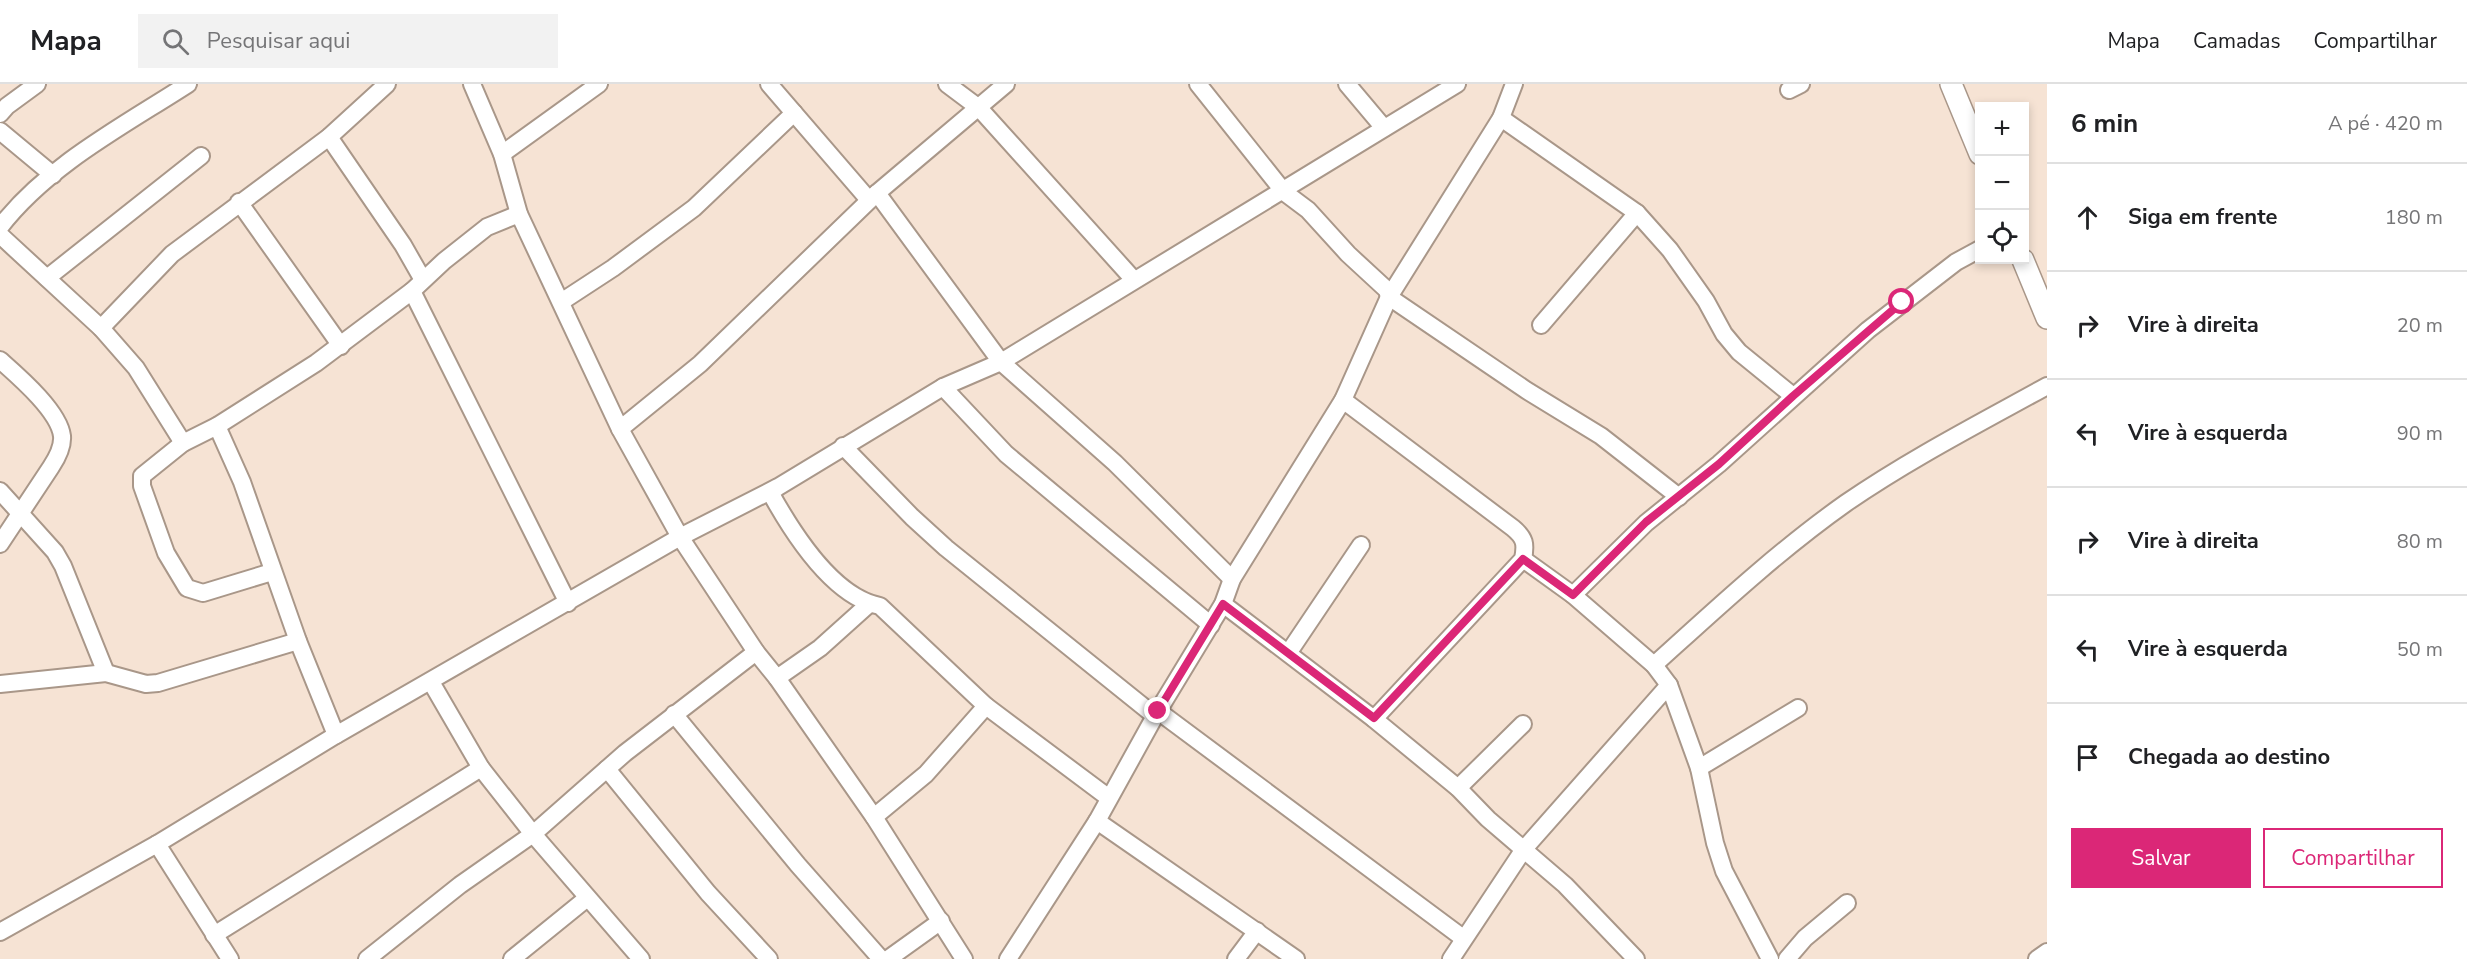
<!DOCTYPE html>
<html lang="pt">
<meta charset="utf-8">
<style>
:root{--surface:#fff;--page:#f2f2f2;--text:#202124;--muted:#757577;--line:#e0e0e0;--accent:#db2777}
body{margin:0;font-family:"Nunito Sans",sans-serif;background:var(--page);color:var(--text)}
.controls{position:absolute;right:18px;top:18px;display:grid;overflow:hidden;border-radius:0px;box-shadow:0 3px 9px #0003}
.controls button{width:54px;height:54px;display:grid;place-items:center;padding:0;border:0;border-bottom:2px solid var(--line);background:var(--surface);color:var(--text);font:30px sans-serif}
.stop{position:absolute;width:18px;height:18px;margin:-14px;border:4px solid #db2777;border-radius:50%;background:#fff}
.stop.end{background:#db2777;border-color:#fff;box-shadow:0 2px 6px #0008}
.list{margin:0;padding:0;list-style:none}
h2{display:flex;justify-content:space-between;align-items:center;height:78px;margin:0;padding:0 24px;font-size:26px}
h2 small{font-size:20px;font-weight:400;color:var(--muted)}
.list li{display:grid;grid-template-columns:39px 1fr auto;gap:18px;align-items:center;box-sizing:border-box;height:108px;padding:0 24px;border-top:2px solid var(--line)}
.list b{display:block;font-size:22px;white-space:nowrap}
.list em{font-size:20px;font-style:normal;color:var(--muted)}
.actions{display:flex;gap:12px;padding:18px 24px}
.actions a{flex:1;padding:14px 0;border:2px solid var(--accent);border-radius:0px;text-align:center;font-size:21px;color:var(--accent)}
.actions .main{background:var(--accent);color:#fff}
.icon{flex:none;width:33px;height:33px;fill:none;stroke:currentColor;stroke-width:2;stroke-linecap:round;stroke-linejoin:round}
.map{position:relative;flex:none;width:2047px;height:875px;overflow:hidden}
header{display:flex;align-items:center;gap:36px;box-sizing:border-box;height:84px;padding:0 30px;background:var(--surface);border-bottom:2px solid var(--line)}
header strong{font-size:28px}
nav{display:flex;gap:33px;margin-inline-start:auto;font-size:21px}
.search{width:420px;height:54px;background:var(--page);display:flex;align-items:center;gap:15px;box-sizing:border-box;padding:0 21px;border-radius:0px;color:var(--muted);font-size:22px}
main{display:flex}
aside{flex:1;background:var(--surface)}
.map>svg:first-child{display:block}
.lines{fill:none;stroke-linecap:round;stroke-linejoin:round}
.minor-casing{stroke:#a99789;stroke-width:20}
.tertiary-casing{stroke:#a99789;stroke-width:24}
.minor{stroke:#fff;stroke-width:16}
.tertiary{stroke:#fff;stroke-width:21}
.route{stroke:#db2777;stroke-width:8}
</style>
<header>
<strong>Mapa</strong>
<div class="search"><svg class="icon" aria-label="search" viewBox="0 0 24 24"><circle cx="10" cy="10" r="6"/><path d="M15 15l6 6"/></svg>Pesquisar aqui</div>
<nav><a>Mapa</a><a>Camadas</a><a>Compartilhar</a></nav>
</header>
<main>
<div class="map">
<svg width="2047" height="875" viewBox="0 0 2047 875">
<rect width="100%" height="100%" fill="#f6e3d4"/>
<g class="lines">
<defs>
<g id="minor">
<path d="M472,0L502,70L519,130L620,345L680,453L756,568L777,594L874,733L964,875"/>
<path d="M769,0L869,116"/>
<path d="M947,0L979,24L1134,196"/>
<path d="M1198,0L1284,108L1308,126L1348,170L1387,206L1389,213L1526,306L1601,352L1679,413"/>
<path d="M1347,0L1384,44"/>
<path d="M1789,6L1801,0"/>
<path d="M0,30L7,22L37,0"/>
<path d="M1501,34L1637,129L1670,166L1706,217L1724,250L1739,268L1793,312"/>
<path d="M0,47L53,91"/>
<path d="M329,53L403,161L423,196"/>
<path d="M502,70L599,0"/>
<path d="M877,109L1001,278L1115,379L1232,495"/>
<path d="M239,118L341,262"/>
<path d="M0,143C48,81 123,42 188,0"/>
<path d="M0,151L101,244L136,284L183,359"/>
<path d="M47,194L201,72"/>
<path d="M412,207L568,519"/>
<path d="M561,218L613,184L694,124L794,29"/>
<path d="M1541,241L1637,129"/>
<path d="M101,244L172,170L329,53L387,0"/>
<path d="M0,276C18,292 59,327 62,352C63,363 57,374 51,383L0,460"/>
<path d="M943,303L1006,370L1211,541"/>
<path d="M1343,316L1513,444C1525,454 1526,460 1523,475L1374,635"/>
<path d="M217,342L242,398L298,557L336,651"/>
<path d="M620,345L700,280L877,109L1006,0"/>
<path d="M843,362L912,433L946,464L1155,632"/>
<path d="M0,407L55,468L63,482L106,589"/>
<path d="M770,408C792,448 833,513 880,522L986,622L1109,714"/>
<path d="M1523,475L1573,511L1654,581L1669,601L1699,684L1715,759L1724,787L1770,875"/>
<path d="M272,488L203,509L187,504L166,469L142,402V392L183,359L217,342L316,279L412,207L444,177L487,143L519,130"/>
<path d="M1573,511L1646,439L1719,380L1868,246L1956,178L1980,165"/>
<path d="M1223,520L1374,635L1458,704L1488,735L1565,801L1636,875"/>
<path d="M1289,568L1361,461"/>
<path d="M1654,581C1716,525 1778,467 1846,419C1910,375 1980,339 2047,302"/>
<path d="M777,594L820,564L869,520"/>
<path d="M431,598L481,684L533,750L641,875"/>
<path d="M0,600L106,589L146,600L158,599L298,557"/>
<path d="M1158,627L1463,854"/>
<path d="M674,630L798,781L881,875"/>
<path d="M1699,684L1798,624"/>
<path d="M607,685L708,809L769,875"/>
<path d="M1458,704L1523,640"/>
<path d="M874,733L926,690L986,622"/>
<path d="M1097,737L1296,875"/>
<path d="M157,760L230,875"/>
<path d="M0,848L157,760L336,651L680,453L778,403L943,303L1001,278L1457,0"/>
<path d="M214,851L481,684"/>
<path d="M367,875L460,801L533,750L625,669L756,568"/>
<path d="M512,875L586,815"/>
<path d="M888,875L941,837"/>
<path d="M1008,875L1097,737L1155,632L1223,520L1232,495L1343,316L1389,213L1501,34L1514,0"/>
<path d="M1236,875L1257,847"/>
<path d="M1451,875L1524,765L1669,601"/>
<path d="M1787,875L1805,854L1847,819"/>
<path d="M2037,875L2047,868"/>
</g>
<g id="tertiary">
<path d="M1951,0L1980,70"/>
<path d="M2023,176L2047,234"/>
</g>
</defs>
<use href="#minor" class="minor-casing"/>
<use href="#tertiary" class="tertiary-casing"/>
<use href="#minor" class="minor"/>
<use href="#tertiary" class="tertiary"/>
</g>
<g class="lines">
<path class="route" d="M1158,627L1223,520L1374,634L1523,475L1573,511L1646,438L1719,380L1793,312L1902,218"/>
</g>
</svg>
<div class="controls">
<button>+</button>
<button>−</button>
<button><svg class="icon" aria-label="locate" viewBox="0 0 24 24"><circle cx="12" cy="12" r="6"/><path d="M12 2v4M12 18v4M2 12h4M18 12h4"/></svg></button>
</div>
<div class="stop" style="left:1902px;top:218px"></div>
<div class="stop end" style="left:1158px;top:627px"></div>
</div>
<aside>
<h2>6 min<small>A pé · 420 m</small></h2>
<ul class="list">
<li><svg class="icon" aria-label="ahead" viewBox="0 0 24 24"><path d="M12 20V5M6 11l6-6 6 6"/></svg><div><b>Siga em frente</b></div><em>180 m</em></li>
<li><svg class="icon" aria-label="right" viewBox="0 0 24 24"><path d="M7 20v-9h11M14 6l5 5-5 5"/></svg><div><b>Vire à direita</b></div><em>20 m</em></li>
<li><svg class="icon" aria-label="left" viewBox="0 0 24 24"><path d="M17 20v-9H6M10 6l-5 5 5 5"/></svg><div><b>Vire à esquerda</b></div><em>90 m</em></li>
<li><svg class="icon" aria-label="right" viewBox="0 0 24 24"><path d="M7 20v-9h11M14 6l5 5-5 5"/></svg><div><b>Vire à direita</b></div><em>80 m</em></li>
<li><svg class="icon" aria-label="left" viewBox="0 0 24 24"><path d="M17 20v-9H6M10 6l-5 5 5 5"/></svg><div><b>Vire à esquerda</b></div><em>50 m</em></li>
<li><svg class="icon" aria-label="arrive" viewBox="0 0 24 24"><path d="M6 21V4h12l-3 4 3 4H6"/></svg><div><b>Chegada ao destino</b></div></li>
</ul>
<div class="actions"><a class="main">Salvar</a><a>Compartilhar</a></div>
</aside>
</main>
